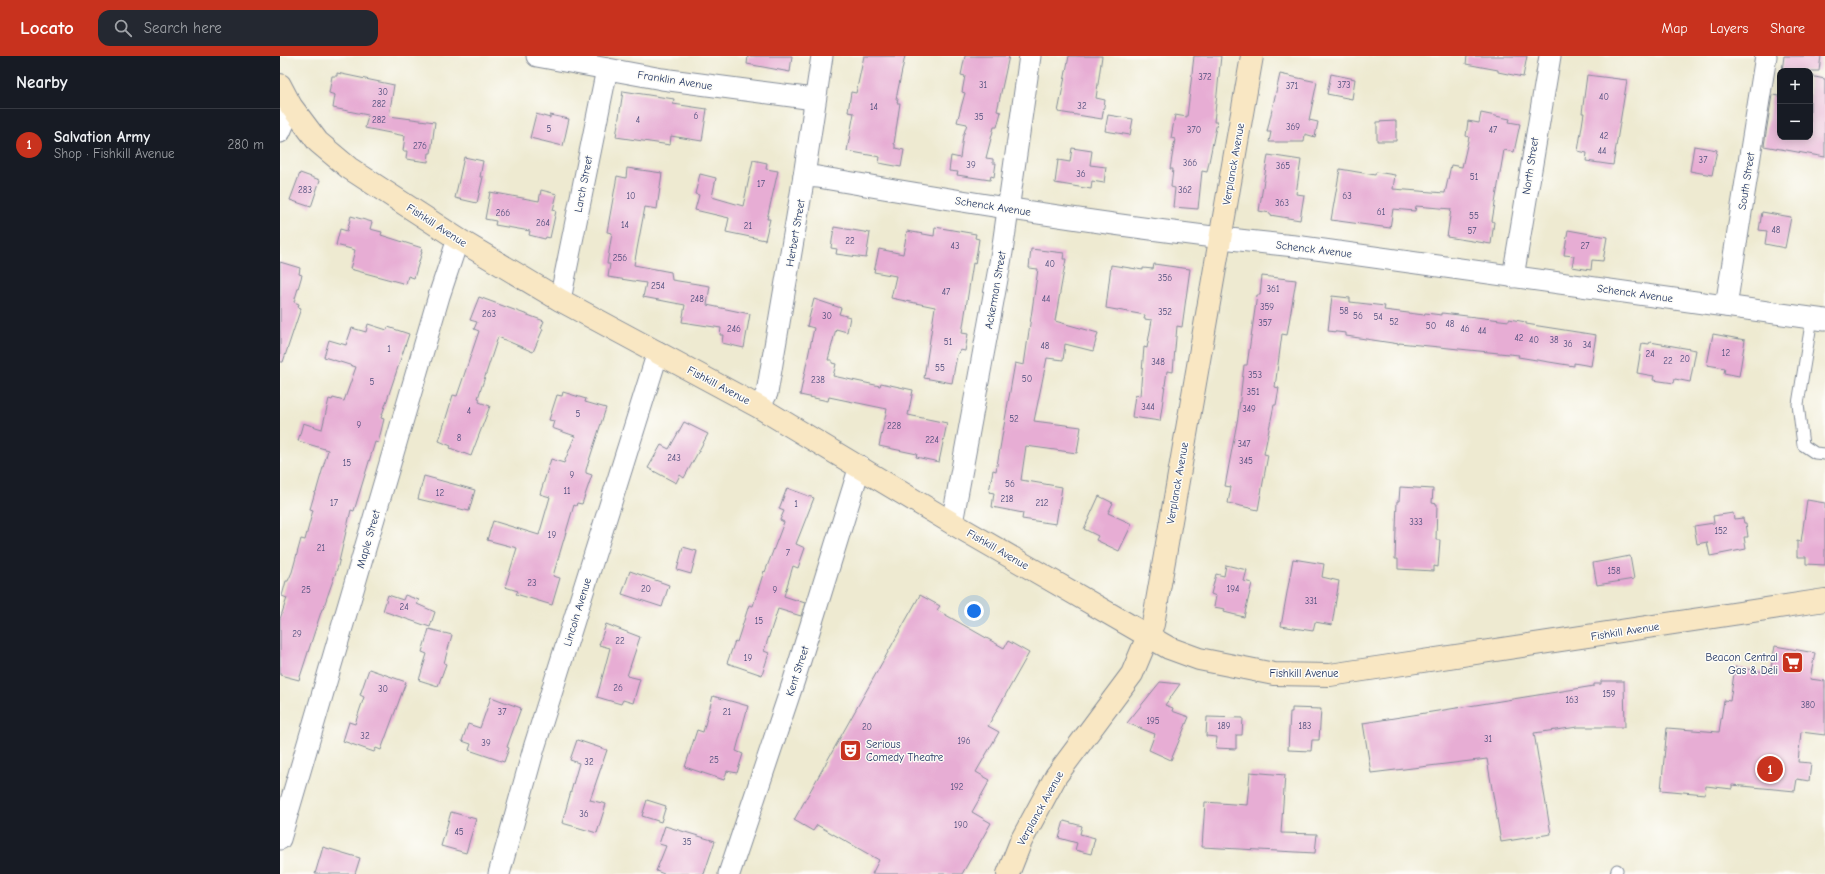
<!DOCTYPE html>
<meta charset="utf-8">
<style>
:root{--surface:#171b24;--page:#242831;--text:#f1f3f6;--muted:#9ea1a6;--line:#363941;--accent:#c8321e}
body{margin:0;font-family:"Comic Neue",sans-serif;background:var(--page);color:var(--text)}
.controls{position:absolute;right:12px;top:12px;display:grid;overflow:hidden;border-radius:8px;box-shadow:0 2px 10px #0003}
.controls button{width:36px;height:36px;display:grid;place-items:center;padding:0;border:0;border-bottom:1px solid var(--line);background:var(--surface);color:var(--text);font:20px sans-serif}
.you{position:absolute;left:694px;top:555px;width:14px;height:14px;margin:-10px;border:3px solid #fff;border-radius:50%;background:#1a73e8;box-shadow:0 0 0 6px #1a73e833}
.badge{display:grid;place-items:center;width:26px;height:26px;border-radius:50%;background:var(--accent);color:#fff;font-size:13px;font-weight:700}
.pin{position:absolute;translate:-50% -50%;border:2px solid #fff;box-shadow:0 1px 4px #0006}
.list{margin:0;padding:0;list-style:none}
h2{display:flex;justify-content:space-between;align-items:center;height:52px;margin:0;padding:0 16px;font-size:17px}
h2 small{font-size:13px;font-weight:400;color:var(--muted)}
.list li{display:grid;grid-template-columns:26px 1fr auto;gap:12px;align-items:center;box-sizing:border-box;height:72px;padding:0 16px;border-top:1px solid var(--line)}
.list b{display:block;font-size:15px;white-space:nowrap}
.list p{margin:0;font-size:13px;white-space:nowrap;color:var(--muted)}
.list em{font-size:13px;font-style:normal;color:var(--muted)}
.icon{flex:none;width:22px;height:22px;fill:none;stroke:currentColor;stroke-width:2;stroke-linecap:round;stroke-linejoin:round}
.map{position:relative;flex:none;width:1545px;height:818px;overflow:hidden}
header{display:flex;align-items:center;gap:24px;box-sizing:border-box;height:56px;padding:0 20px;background:var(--accent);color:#fff}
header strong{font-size:19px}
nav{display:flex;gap:22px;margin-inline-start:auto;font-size:14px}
.search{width:280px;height:36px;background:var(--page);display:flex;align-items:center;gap:10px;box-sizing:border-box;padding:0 14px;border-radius:12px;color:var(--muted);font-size:15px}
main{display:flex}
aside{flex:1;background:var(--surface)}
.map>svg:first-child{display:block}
.building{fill:#e7add4}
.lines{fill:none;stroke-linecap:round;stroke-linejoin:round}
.lane-casing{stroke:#848c98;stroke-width:13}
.street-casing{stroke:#848c98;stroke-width:23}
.secondary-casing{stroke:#848c98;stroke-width:24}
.lane{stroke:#fff;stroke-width:11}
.street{stroke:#fff;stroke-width:21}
.secondary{stroke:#f9e7c3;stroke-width:22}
.labels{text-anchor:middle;stroke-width:3;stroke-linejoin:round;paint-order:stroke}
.number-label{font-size:9px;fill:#4e4e7c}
.street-label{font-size:11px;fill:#1b2f5e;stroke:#fdfcf7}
.poi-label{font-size:11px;fill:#1b2f5e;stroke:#fdfcf7;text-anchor:end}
</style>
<header>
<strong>Locato</strong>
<div class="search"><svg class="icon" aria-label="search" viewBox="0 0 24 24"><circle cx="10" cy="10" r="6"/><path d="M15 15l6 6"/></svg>Search here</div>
<nav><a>Map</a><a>Layers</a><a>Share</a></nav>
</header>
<main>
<aside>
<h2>Nearby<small></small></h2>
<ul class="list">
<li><span class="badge">1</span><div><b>Salvation Army</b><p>Shop · Fishkill Avenue</p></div><em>280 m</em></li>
</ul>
</aside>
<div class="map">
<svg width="1545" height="818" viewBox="0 0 1545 818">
<rect width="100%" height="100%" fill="#fdfcf7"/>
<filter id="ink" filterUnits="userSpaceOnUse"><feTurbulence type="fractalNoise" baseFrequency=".025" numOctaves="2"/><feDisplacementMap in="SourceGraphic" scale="8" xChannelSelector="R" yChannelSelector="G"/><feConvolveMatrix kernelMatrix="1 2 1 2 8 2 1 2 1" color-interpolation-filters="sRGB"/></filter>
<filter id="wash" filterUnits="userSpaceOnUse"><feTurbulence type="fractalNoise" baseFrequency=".012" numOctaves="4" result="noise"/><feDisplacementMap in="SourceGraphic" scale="16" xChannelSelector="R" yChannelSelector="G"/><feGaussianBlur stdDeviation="0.9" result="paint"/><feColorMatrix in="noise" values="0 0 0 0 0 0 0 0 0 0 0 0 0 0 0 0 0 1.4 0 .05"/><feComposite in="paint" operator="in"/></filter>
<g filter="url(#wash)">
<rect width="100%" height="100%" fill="#eeead1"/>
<g id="blocks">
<g class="building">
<path d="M468,0H512L510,16L467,8Z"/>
<path d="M584,0H625L616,43H618L617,47H620L614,88H615V92L624,94L621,111L599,107L600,101L567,95L574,57L568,56L571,36L576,37Z"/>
<path d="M685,0H729L717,55L721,56L717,71H714L706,102L713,103V107H716L714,121L711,120L710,124L677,119L678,116L669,115L671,100L680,102L683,80L687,68L677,66L685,37L682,36L685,20L681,19Z"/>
<path d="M789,0H822L816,42L825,44L822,63L778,56Z"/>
<path d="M914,0H941L934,66H937L927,116L922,115L918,153L893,151L895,132L891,131L893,113H890L895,83L891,82L895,59L907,61Z"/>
<path d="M1187,0H1247L1243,21L1218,16V14L1186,8Z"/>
<path d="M1504,0H1541L1539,15H1502Z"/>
<path d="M57,17L114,29L109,60L155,66L151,97H149L148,106L126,103L127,95H123L125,80L85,72L88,59L53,52L55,39L49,37L52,20H57Z"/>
<path d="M1000,18L1037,26L1029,64L1038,66L1035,81L1025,78L1024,86H989L991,76H987Z"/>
<path d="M1051,18L1075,23L1072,43L1047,38Z"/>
<path d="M1307,19L1347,24L1333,109L1306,105L1307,97L1298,95L1304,57H1302Z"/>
<path d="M1530,20L1545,23V101L1484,90L1492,39L1500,40V81H1530Z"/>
<path d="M343,35L394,43L393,48L427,53L422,85L391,80L390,89L336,81Z"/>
<path d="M1201,57L1230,63L1229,66L1240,68L1234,96L1224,94L1212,165L1214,166L1211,188L1167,181L1171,153L1136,150L1135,155L1113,153L1110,172L1051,164L1060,113L1095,119L1096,116L1115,119L1113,133L1165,137L1171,109L1182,111L1189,81L1186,80L1188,65L1199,67Z"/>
<path d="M256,58L270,62V59L289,63L283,90L250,82Z"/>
<path d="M828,59L853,63L850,79L825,75Z"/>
<path d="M1116,65V85H1097V66Z"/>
<path d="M1414,90L1437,94L1432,119L1410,115Z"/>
<path d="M792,92L812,95L810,109L826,111L824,127L812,125L811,133L775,127L778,104L790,106Z"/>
<path d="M988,99L1021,104L1016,138L1024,139L1020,164L990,159V157L979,155Z"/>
<path d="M184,101L203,105L200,121H203L197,147L175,142Z"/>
<path d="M473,104L487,107L486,113L498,115L487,163H490L485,184L446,176L449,162L415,154L419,139L415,138L420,118L436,122L432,141L463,150Z"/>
<path d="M347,112L382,117L377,153L365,151L354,209L391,216L392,224L430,230L427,249L470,258L464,292L442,287L443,279H440L441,272L402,266L405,249L363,241L366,227L328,221L330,208H327L332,177L327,176L337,120L346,122Z"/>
<path d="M20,117L40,124L31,151L10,144Z"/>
<path d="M261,134L277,138L273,154L276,155L270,182L266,181L265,183L249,179L250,175L215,169L216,165L205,163L210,136L259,145Z"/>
<path d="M1482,156L1511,161L1505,192L1485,188L1487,175L1479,174Z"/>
<path d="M71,160L92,166L90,173L102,176L101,179L142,192L141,196H142L134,222L128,220L126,228L70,213L75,194L56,189L60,173L67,175Z"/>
<path d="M554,171L590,177L586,202L556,198L557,193L551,192Z"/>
<path d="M655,171L696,178L695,182L699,183L695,208L693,207L682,277L688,278L685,295L680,294L677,299L672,327L644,322L655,251L611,242L616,220L594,216L599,193L623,198L627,175L654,180Z"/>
<path d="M1288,174L1327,181L1323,205L1312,204L1311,214L1292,211L1294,200L1284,199Z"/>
<path d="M751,193L784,197L783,203H786L775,265L818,277L813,295L785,288L783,304L767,302L754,365L801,371L797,397L746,390L741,424L782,431L776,468L742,463L743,457L712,451L714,437L709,436L713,414L716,415L735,307L744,309L758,213L749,212Z"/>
<path d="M0,206L20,212L19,218L22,219L14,246L19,248L18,251L21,252L3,306H0Z"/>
<path d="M874,208L910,213L902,271L897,270L893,316L887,315L880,365L852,361L855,339L860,340L864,291L867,292L872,264L864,263L865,259L826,252L831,209L863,214V212L873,213Z"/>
<path d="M982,220L1016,224L1007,279L1002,278L995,331L999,332L996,349H994L984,398L988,399L978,454L948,447L951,431L945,430L958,361L964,309H967L977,239H980Z"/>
<path d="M1052,240L1070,242V246L1105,250L1104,254L1144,259L1145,257L1162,259V257L1229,265V263L1246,266V268L1316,279L1311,310L1294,307V310L1238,301L1239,299L1119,287V288L1066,280V277L1048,275Z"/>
<path d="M199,241L264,265L261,272L263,273L253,296L218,281L198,342L200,343L199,346L210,350L191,400L170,392L171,390L159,385L173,339L177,340L199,275L194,273L197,266L190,264Z"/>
<path d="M534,243L561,252L559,258L570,261L567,276L556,273L548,304H552V307L556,308L553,320L600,330L601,327L633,334L628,359L667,367L659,406L636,401L637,398L599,390L607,353L549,341L548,345L520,339L534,272L527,270Z"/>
<path d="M88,268L107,274L108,271L129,278L101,362L104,363L98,387L95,386L74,455L71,454L58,510L43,553H42L19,624L0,619V563L7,542L2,540L6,525H8L12,516L21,483L25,484L33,454L30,453L35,436H36L48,394L18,385L23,367L42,373L49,343L52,344L53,342L64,345L76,311L44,301L49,284L66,289L72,272L86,276Z"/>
<path d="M1433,278L1465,284L1459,320L1444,317L1445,312L1427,309Z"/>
<path d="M1370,286L1416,294L1410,326L1395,323L1394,327L1373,324L1374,320L1357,317L1362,287L1369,288Z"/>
<path d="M283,336L306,343L305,346L326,352L306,414V417L312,419L302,448L297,447L296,450L294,449L273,520L280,522L272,549L236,538L238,535L225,531L237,492L207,484L213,465L259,479L270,441L260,438L271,403L284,407L295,380L272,372L274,365L269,364L277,339L282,340Z"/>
<path d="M404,366L428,378L404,422L400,419L396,427L368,412L381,389L389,393Z"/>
<path d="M144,420L195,434L189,455L138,443Z"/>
<path d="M1120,431L1153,433L1152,447L1157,448L1156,484H1160L1158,511L1154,510V515L1118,513V503H1115L1117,445H1119Z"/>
<path d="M507,432L534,442L516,488L525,492L518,512L513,510L504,540L525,547L521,560L498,553L484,595L489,597L482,619L447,607L455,585L457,586L469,549L473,550L484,515L485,516L504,466L500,464L504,455L499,453Z"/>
<path d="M819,440L833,447L828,457L852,468L839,495L816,484L818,480L804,473Z"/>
<path d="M1527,444L1545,447V509L1526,508V501H1517V485L1521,486Z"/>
<path d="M1453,457L1454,463L1463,462L1464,467H1466L1468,481H1464L1466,493L1430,500L1427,486L1417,488L1414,470L1434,467L1433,460Z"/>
<path d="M403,491L417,495L411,518L397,514Z"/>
<path d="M1350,500L1354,523L1317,529L1313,507Z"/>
<path d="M1013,503L1044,508L1042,521L1059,525L1052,569L1035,566L1033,575L1001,570Z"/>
<path d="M946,509L967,514L964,525L972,527L964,561L944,556L945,553L934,551L936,540L931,538L936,518L944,520Z"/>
<path d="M350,515L389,529L382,551L342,538Z"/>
<path d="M108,539L123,544L125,539L139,544L137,548L155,556L150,571L103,555Z"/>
<path d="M640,539L660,550L657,554L724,592L728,585L749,597L708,670L719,676L696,716L710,724L692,756L711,767L682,818H592L599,804L537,769L533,775L514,764Z"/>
<path d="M326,568L360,581L347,620L360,623L353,647L343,644L341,648L317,641L330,592L319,589Z"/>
<path d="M149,573L172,579L164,607L166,608L158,630L139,624L147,598L142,596Z"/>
<path d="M1495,590L1535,597L1530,623L1545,625V679L1521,676L1518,706L1531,707L1529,725L1517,723L1515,735L1452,729V733L1426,730L1425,738L1381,734L1387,672L1439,676L1444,644L1450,645L1455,611L1490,617Z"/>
<path d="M89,613L126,626L101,694L96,692L94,696L63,685L69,666L75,668L84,641L80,639Z"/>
<path d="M1321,625H1344L1345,671H1298L1254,677L1271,778L1221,786L1207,703L1091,717L1083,667L1314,630V628H1321Z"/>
<path d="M880,626L900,628L885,649L893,652L892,655L909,661L891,704L869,694L875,678L847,667Z"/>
<path d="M433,640L468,650L456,695L463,698L457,717L447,715L444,724L405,711L417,674L423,676Z"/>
<path d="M211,641L241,652L227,691L229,692L224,706L189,694L191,688L182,685L188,668L200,672Z"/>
<path d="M1012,652L1041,653L1039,684H1032L1031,695L1008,694L1010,656H1012Z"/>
<path d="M927,661L963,662L962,679H956V693L936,692L937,681L926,680Z"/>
<path d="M297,684L327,694L310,744L326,748L317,777L282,767L299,707L290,704Z"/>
<path d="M970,716L1005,719L1001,777L1037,778L1035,797L922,791L925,746L967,749Z"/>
<path d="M367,744L386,750L381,766L362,760Z"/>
<path d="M171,756L196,763L186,797L161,790Z"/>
<path d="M784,765L802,770L800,778L815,782L811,798L795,794L797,787L779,782Z"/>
<path d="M385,770L435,785L424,818H384L376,815L386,790L379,788Z"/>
<path d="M43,791L80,802L75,818H35Z"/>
</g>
</g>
</g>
<g filter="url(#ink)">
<use href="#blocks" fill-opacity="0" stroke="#848c98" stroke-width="1"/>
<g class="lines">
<defs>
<g id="lane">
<path d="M1532,262L1518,348L1523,389L1535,397L1545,398"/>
<path d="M1336,818L1337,814"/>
</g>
<g id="street">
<path d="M257,0L382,23L534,43"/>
<path d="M0,76L11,50"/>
<path d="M524,120L538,121C696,148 855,174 1015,190L1545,264"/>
<path d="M1233,221L1270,0"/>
<path d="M280,244L327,13"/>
<path d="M1446,250L1486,0"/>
<path d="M479,351L487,337L524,120L542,0"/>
<path d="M672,467L722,196L750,0"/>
<path d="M0,783L159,240L178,183"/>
<path d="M219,818L254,692L378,296"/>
<path d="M449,818L514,624L580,410"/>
</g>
<g id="secondary">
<path d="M0,29L11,50L38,86L69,112L178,183L280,244L479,351L672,467L868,580L889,592L919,603L994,618L1050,619L1545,544"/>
<path d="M728,818L741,785L776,720L852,618L873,568L972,0"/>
</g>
</defs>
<use href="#lane" class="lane-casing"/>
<use href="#street" class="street-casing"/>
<use href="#secondary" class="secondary-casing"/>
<use href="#lane" class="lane"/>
<use href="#street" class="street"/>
<use href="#secondary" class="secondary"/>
</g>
</g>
<defs>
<symbol id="supermarket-square" viewBox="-11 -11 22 22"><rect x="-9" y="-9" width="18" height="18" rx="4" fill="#c8321e" stroke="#fdfcf7"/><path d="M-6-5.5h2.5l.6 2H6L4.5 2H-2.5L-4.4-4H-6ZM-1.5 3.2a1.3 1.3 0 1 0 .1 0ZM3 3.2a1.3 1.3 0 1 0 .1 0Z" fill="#fff"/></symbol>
<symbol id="theatre-square" viewBox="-11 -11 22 22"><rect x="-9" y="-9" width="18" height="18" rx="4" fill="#c8321e" stroke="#fdfcf7"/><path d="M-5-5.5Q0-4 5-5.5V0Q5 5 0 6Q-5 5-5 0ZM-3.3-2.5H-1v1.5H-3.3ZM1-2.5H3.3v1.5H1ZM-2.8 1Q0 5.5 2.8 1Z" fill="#fff"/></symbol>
</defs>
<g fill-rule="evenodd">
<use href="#supermarket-square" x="1500" y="594" width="25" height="25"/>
<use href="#theatre-square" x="558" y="682" width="25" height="25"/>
</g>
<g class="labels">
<g class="number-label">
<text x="925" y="24">372</text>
<text x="703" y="32">31</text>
<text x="1064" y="32">373</text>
<text x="1012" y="33">371</text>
<text x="103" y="39">30</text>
<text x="1324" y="44">40</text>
<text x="99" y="51">282</text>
<text x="802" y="53">32</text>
<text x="594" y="54">14</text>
<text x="416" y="63">6</text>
<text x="699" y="64">35</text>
<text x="99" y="67">282</text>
<text x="358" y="67">4</text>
<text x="1013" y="74">369</text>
<text x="269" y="76">5</text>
<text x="914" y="77">370</text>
<text x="1213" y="77">47</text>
<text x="1324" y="83">42</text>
<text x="140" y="93">276</text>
<text x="1322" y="98">44</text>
<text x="1423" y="107">37</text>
<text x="910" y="110">366</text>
<text x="691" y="112">39</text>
<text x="1003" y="113">365</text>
<text x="801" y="121">36</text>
<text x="1194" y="124">51</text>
<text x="481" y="131">17</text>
<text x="25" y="137">283</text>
<text x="905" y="137">362</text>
<text x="351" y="143">10</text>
<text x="1067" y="143">63</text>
<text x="1002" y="150">363</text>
<text x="1101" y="159">61</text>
<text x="223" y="160">266</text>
<text x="1194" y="163">55</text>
<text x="263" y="170">264</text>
<text x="345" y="172">14</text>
<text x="468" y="173">21</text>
<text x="1496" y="177">48</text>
<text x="1192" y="178">57</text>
<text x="570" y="188">22</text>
<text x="675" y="193">43</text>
<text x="1305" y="193">27</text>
<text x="340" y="205">256</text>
<text x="770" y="211">40</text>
<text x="885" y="225">356</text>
<text x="378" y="233">254</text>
<text x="993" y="236">361</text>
<text x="666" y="239">47</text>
<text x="417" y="246">248</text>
<text x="766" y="246">44</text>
<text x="987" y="254">359</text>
<text x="1064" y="258">58</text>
<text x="885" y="259">352</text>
<text x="209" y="261">263</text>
<text x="547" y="263">30</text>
<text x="1078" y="263">56</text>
<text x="1098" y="264">54</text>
<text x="1114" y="269">52</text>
<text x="985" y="270">357</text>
<text x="1170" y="271">48</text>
<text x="1151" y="273">50</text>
<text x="454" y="276">246</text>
<text x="1185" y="276">46</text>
<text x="1202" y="278">44</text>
<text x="1239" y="285">42</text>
<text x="1254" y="287">40</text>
<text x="1274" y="287">38</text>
<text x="668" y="289">51</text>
<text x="1288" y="291">36</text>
<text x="1307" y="292">34</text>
<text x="765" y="293">48</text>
<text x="109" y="296">1</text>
<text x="1446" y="300">12</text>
<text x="1370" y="301">24</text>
<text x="1405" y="306">20</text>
<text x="1388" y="308">22</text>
<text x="878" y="309">348</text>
<text x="660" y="315">55</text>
<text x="975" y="322">353</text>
<text x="747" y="326">50</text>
<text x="538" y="327">238</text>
<text x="92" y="329">5</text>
<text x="973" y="339">351</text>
<text x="868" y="354">344</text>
<text x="969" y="356">349</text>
<text x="189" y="358">4</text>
<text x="298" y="361">5</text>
<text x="734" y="366">52</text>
<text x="79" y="372">9</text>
<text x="614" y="373">228</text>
<text x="179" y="385">8</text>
<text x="652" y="387">224</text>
<text x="964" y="391">347</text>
<text x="394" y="405">243</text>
<text x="966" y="408">345</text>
<text x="67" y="410">15</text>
<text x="292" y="422">9</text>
<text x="730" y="431">56</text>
<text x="287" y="438">11</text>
<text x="160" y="440">12</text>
<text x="727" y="446">218</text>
<text x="54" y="450">17</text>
<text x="762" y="450">212</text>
<text x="516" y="451">1</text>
<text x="1136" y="469">333</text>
<text x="1441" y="478">152</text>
<text x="272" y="482">19</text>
<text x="41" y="495">21</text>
<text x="508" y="500">7</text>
<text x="1334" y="518">158</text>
<text x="252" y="530">23</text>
<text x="366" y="536">20</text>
<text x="953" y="536">194</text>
<text x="26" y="537">25</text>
<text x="495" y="537">9</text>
<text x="1031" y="548">331</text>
<text x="124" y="554">24</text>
<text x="479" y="568">15</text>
<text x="17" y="581">29</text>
<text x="340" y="588">22</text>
<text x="468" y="605">19</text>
<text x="338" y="635">26</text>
<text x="103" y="636">30</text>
<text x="1329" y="641">159</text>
<text x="1292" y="647">163</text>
<text x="1528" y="652">380</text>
<text x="222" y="659">37</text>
<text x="447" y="659">21</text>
<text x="873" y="668">195</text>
<text x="944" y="673">189</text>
<text x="1025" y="673">183</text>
<text x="587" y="674">20</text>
<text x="85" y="683">32</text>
<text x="1208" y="686">31</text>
<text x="684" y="688">196</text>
<text x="206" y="690">39</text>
<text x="434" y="707">25</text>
<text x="309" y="709">32</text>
<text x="677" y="734">192</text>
<text x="304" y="761">36</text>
<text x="681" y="772">190</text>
<text x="179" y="779">45</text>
<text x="407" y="789">35</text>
</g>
<g class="street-label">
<text transform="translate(395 24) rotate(9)" y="4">Franklin Avenue</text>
<text transform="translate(953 108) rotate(-80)" y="4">Verplanck Avenue</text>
<text transform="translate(1250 110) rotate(-81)" y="4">North Street</text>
<text transform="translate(1466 125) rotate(-81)" y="4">South Street</text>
<text transform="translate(303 128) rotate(-79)" y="4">Larch Street</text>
<text transform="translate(713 150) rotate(9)" y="4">Schenck Avenue</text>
<text transform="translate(157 169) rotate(33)" y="4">Fishkill Avenue</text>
<text transform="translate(515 177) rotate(-80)" y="4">Herbert Street</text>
<text transform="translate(1034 193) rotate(7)" y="4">Schenck Avenue</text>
<text transform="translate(715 234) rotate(-80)" y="4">Ackerman Street</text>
<text transform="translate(1355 237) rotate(8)" y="4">Schenck Avenue</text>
<text transform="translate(439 329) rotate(28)" y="4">Fishkill Avenue</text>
<text transform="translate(897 427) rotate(-80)" y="4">Verplanck Avenue</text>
<text transform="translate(88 483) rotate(-74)" y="4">Maple Street</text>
<text transform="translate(718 493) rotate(30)" y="4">Fishkill Avenue</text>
<text transform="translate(297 556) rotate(-73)" y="4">Lincoln Avenue</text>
<text transform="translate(1345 575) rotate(-9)" y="4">Fishkill Avenue</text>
<text transform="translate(517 615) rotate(-72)" y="4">Kent Street</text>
<text x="1024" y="621">Fishkill Avenue</text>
<text transform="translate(760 752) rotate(-61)" y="4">Verplanck Avenue</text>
</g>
<g class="poi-label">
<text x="1498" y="605">Beacon Central<tspan x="1498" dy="13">Gas &amp; Deli</tspan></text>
<text x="586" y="692" text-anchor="start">Serious<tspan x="586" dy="13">Comedy Theatre</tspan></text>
</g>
</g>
</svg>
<div class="controls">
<button>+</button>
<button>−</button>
</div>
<div class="you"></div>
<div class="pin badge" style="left:1490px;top:713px">1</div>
</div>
</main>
